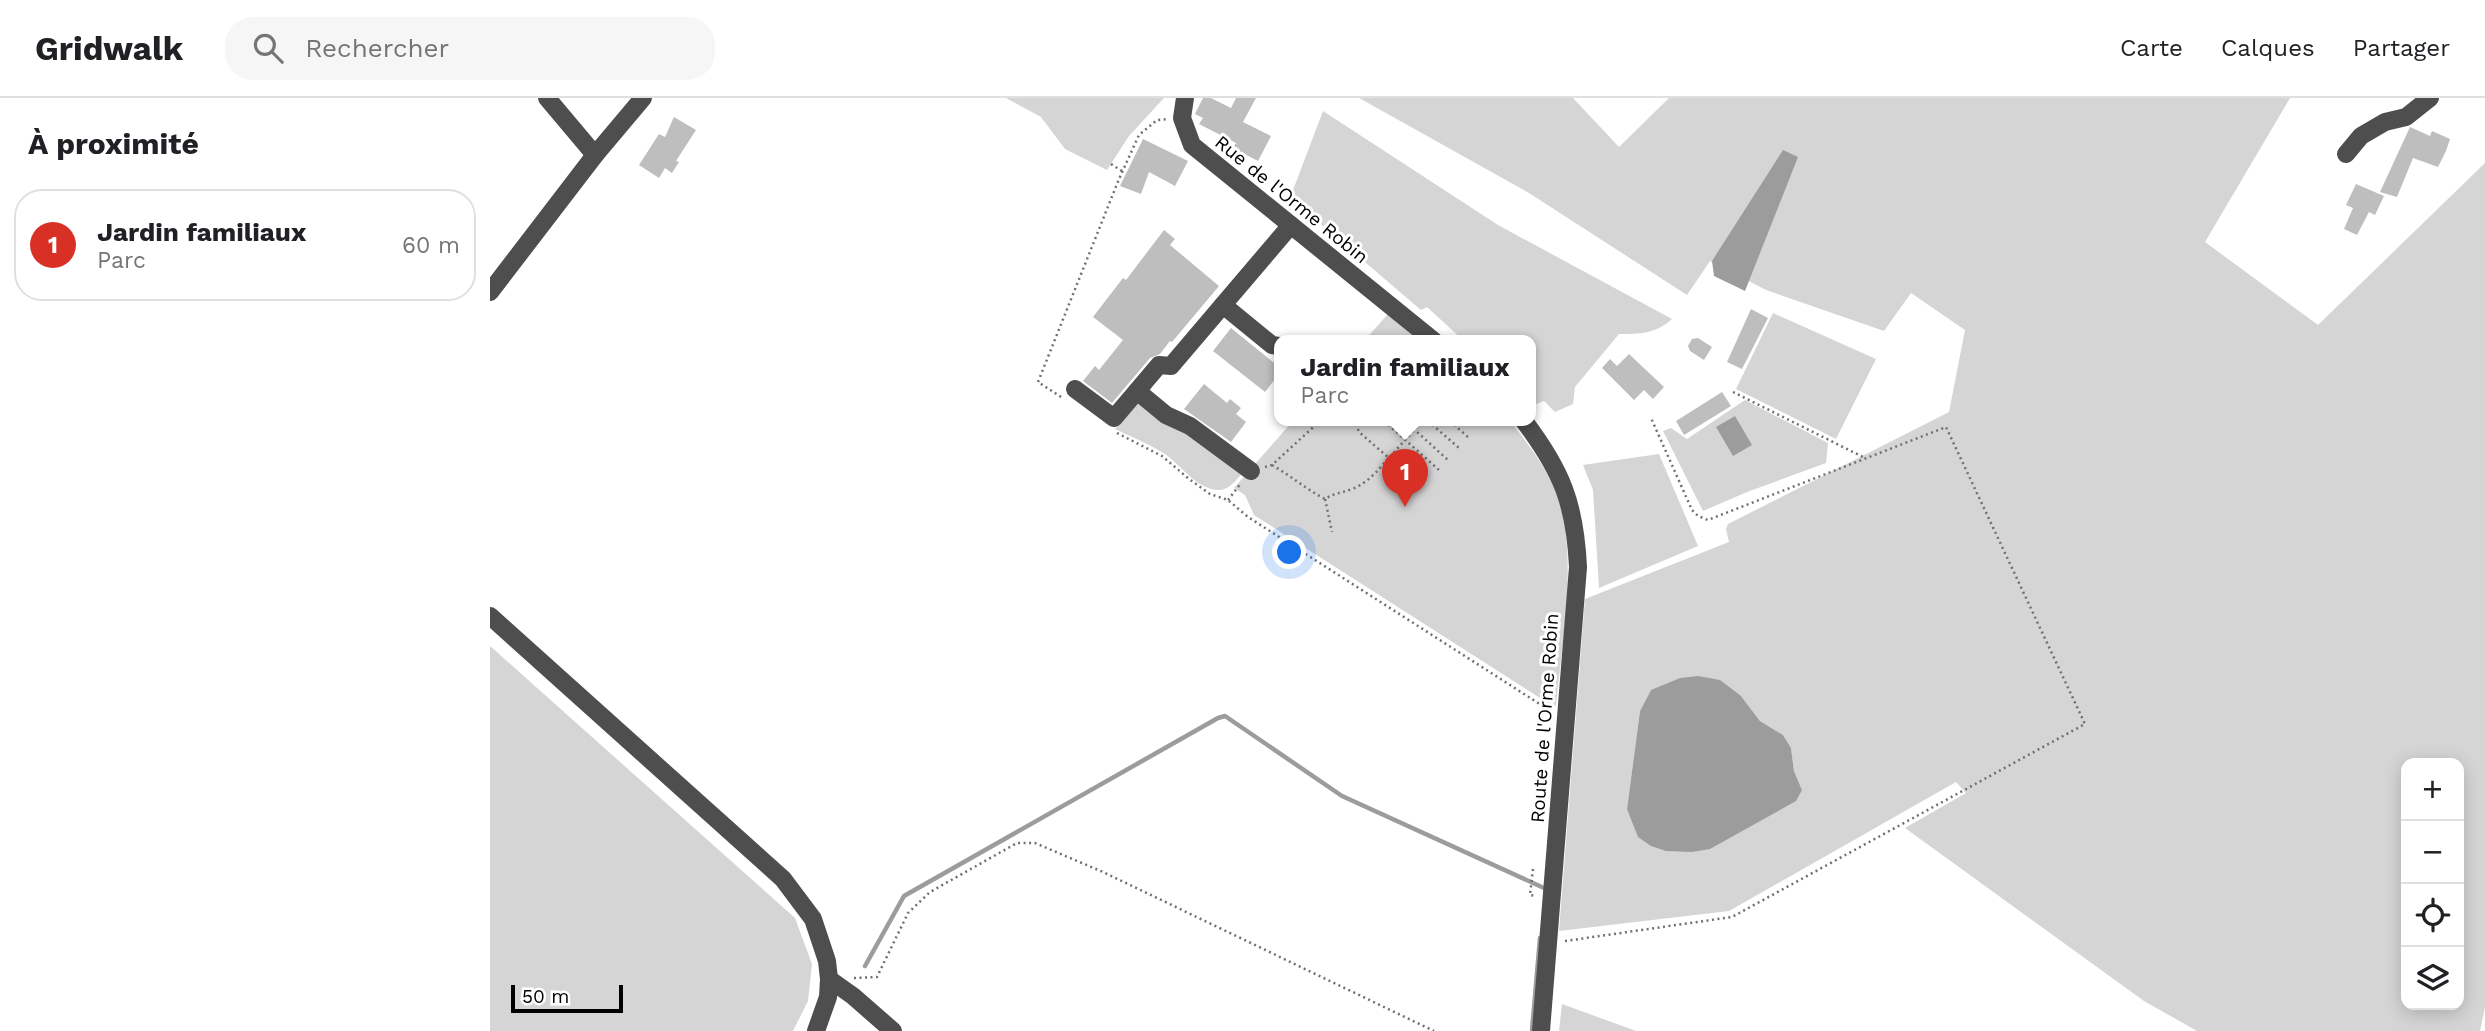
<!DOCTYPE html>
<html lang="fr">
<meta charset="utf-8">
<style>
:root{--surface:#fff;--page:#f6f6f6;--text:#202124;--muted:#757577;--line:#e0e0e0;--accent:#d93025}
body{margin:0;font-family:"Work Sans",sans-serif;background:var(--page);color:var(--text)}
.controls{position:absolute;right:21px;bottom:21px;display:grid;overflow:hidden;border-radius:14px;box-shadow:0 4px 18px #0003}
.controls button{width:63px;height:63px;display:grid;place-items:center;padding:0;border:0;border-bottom:2px solid var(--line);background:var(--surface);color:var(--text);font:35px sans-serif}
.scale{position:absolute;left:21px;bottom:18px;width:112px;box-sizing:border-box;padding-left:7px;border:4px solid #000;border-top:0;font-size:19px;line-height:24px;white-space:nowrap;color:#000;-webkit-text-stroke:5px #fff;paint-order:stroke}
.you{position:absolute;left:800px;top:455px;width:24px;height:24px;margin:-18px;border:5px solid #fff;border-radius:50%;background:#1a73e8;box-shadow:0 0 0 10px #1a73e833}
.badge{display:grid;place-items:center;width:46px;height:46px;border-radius:50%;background:var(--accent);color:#fff;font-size:23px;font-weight:700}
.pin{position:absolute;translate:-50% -58px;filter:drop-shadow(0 2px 4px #0008)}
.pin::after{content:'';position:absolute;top:37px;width:24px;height:21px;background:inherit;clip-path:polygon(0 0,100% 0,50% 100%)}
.popup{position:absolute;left:784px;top:237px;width:262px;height:91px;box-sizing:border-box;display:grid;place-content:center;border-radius:14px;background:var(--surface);filter:drop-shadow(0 2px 5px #0005);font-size:23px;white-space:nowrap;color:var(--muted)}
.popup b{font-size:26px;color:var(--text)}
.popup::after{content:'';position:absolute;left:50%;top:100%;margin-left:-14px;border:14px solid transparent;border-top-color:var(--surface)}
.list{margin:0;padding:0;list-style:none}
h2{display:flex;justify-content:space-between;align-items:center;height:91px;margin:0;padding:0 28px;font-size:30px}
h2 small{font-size:23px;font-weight:400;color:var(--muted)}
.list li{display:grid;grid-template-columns:46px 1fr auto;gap:21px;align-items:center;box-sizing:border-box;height:112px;margin:0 14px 14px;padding:0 14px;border:2px solid var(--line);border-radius:28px}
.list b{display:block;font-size:26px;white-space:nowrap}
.list p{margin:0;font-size:23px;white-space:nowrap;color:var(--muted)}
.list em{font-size:23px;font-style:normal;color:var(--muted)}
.icon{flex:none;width:38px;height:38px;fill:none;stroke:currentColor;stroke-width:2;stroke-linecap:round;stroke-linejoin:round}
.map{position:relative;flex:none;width:1995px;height:933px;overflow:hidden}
header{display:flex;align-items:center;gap:42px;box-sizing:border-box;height:98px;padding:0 35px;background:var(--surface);border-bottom:2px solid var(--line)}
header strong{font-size:33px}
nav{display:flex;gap:38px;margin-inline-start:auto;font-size:24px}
.search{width:490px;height:63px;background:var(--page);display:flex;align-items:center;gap:18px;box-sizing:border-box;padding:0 24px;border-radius:28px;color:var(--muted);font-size:26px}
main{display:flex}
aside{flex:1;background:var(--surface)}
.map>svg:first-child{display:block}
.green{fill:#d5d5d5;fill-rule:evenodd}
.water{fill:#9c9c9c}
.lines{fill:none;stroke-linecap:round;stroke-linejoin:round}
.stream{stroke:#9c9c9c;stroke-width:4.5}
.building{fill:#bebebe}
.path{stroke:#707070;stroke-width:2.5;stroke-dasharray:2 3.5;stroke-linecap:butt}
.minor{stroke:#4e4e4e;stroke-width:18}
.labels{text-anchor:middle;stroke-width:6;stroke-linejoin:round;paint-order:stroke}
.street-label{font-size:19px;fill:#000;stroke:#fff}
</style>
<header>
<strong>Gridwalk</strong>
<div class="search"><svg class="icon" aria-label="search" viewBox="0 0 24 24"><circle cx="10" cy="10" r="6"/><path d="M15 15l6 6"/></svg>Rechercher</div>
<nav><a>Carte</a><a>Calques</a><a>Partager</a></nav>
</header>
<main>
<aside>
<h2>À proximité<small></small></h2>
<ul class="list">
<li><span class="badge">1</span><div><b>Jardin familiaux</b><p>Parc</p></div><em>60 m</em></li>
</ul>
</aside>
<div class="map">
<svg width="1995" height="933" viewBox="0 0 1995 933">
<rect width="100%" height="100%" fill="#fff"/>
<g class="green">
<path d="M516,0H674L639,38L617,72L575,51L551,19Z"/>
<path d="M869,0H1083L1129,49L1179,0H1800L1715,144L1828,227L1995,65V909L1990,933H1707L1654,903L1415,730L1476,695L1466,684L1239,813L1069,833L1095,501L1239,444L1236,431L1238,426L1459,314L1475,232L1421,195L1394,233L1276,192L1220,163L1197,197L1039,95ZM1161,592L1251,598L1270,623L1293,637L1301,650L1304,673L1312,692L1137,711L1150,613ZM1916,665H1969V907H1916Z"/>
<path d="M833,13L1008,127L1182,221C1165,236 1150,236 1129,236L1085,289L1083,306L1065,314L1054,303L1044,307L1041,304V243H974L937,209L931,212L800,100Z"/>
<path d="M1283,215L1386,261L1346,341L1246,291Z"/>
<path d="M898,216L930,243H874Z"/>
<path d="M652,301L755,372C748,380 740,392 729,392C707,392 691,367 675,356C659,346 642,339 625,331Z"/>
<path d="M1255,302L1338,345L1336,365L1257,394L1213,413L1173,333L1181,330L1197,341Z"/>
<path d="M803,323H1020C1039,347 1058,371 1068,400C1088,459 1072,546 1066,608L1061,607L764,417L755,397L744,390Z"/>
<path d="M1169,356L1208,448L1109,490L1103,392L1093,367Z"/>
<path d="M0,548L305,820L322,866L318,903L303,933H0Z"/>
<path d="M1072,906L1146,933H1069Z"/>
</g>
<g class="water">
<path d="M1293,52L1308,59L1255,193L1224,178L1222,163Z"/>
<path d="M1245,318L1262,347L1243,358L1226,329Z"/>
<path d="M1208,578L1230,582L1251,598L1270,623L1293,637L1301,650L1304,673L1312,692L1306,703L1220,751L1202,754L1176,753L1161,748L1148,739L1137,711L1150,613L1161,592L1190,580Z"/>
</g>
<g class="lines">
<g class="stream">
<path d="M375,868L414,798L728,620L735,618L852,698L1054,790"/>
<path d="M1042,933L1050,840"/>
</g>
</g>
<g class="building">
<path d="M713,0H721L741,10L746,0H766L753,24L781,38L768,63L743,50L746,45L709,26L713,20L705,16Z"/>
<path d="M184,19L206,32L186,63L189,64L182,75L175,70L169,80L149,67L169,36L175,39Z"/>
<path d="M1920,29L1940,38L1942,33L1960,41L1956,53L1948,69L1923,60L1907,99L1890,94Z"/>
<path d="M653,41L698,63L685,88L659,74L651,96L630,88Z"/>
<path d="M1866,86L1894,98L1885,117L1879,114L1867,137L1854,131L1863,110L1856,107Z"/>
<path d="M674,132L685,141L680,147L729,188L682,244L680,243L670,256L660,260L622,305L593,283L605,268L609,272L633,242L603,219L633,180L636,182Z"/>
<path d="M1261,211L1278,220L1252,271L1237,264Z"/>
<path d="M741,230L789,269V276L775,294L723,253Z"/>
<path d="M1208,240L1222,249L1214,262L1200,253L1198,248L1202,241Z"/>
<path d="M1139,256L1174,289L1163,301L1154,292L1144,302L1112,270L1120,261L1127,268Z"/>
<path d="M714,286L737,305L740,301L751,310L746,316L756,324L741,344L694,311Z"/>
<path d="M1232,294L1241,308L1194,337L1186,323Z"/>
</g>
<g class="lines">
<g class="path">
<path d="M621,66L632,73"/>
<path d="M1243,294L1375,360"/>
<path d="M571,299L548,284L629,81L649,37L667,22L678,21"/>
<path d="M894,323L949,372"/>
<path d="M915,323L959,363"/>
<path d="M938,323L969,350"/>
<path d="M960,323L979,340"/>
<path d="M627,335L672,358L699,381L720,396L738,402L758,419L1059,612"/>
<path d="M782,367C801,378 816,391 835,401C844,395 852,395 862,391C878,385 888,372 899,360L869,334L865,323"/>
<path d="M775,369L782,367L830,323"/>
<path d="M931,388L899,360L932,323"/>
<path d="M835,401L842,434"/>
<path d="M738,402L751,385"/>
<path d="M1043,771L1040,797L1046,798"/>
<path d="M1075,843L1242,819L1595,626L1456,329L1218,422L1208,418L1202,412L1161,320"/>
<path d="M364,880L387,879L418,815L440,794L527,745H545L613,774L944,933"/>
</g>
<g class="minor">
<path d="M57,0L105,57"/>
<path d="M695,0L692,20L702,47L944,243"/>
<path d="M1856,56L1871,38L1895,24L1916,19L1940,0"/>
<path d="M0,194L105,57L153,0"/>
<path d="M733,207L782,247L789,248"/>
<path d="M585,291L624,320L669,267L681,268L801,127"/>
<path d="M647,293L676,317L700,328L761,373"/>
<path d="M1034,323C1072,373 1085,406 1088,469L1051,933"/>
<path d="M0,518L293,781L323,821L337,863L339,881L338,899L326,933"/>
<path d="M339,881L363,898L403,933"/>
</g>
</g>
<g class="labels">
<g class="street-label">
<text transform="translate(802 101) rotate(39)" y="7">Rue de l'Orme Robin</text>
<text transform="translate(1054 620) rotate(-86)" y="7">Route de l'Orme Robin</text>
</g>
</g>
</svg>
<div class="controls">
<button>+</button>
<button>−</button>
<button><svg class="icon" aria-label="locate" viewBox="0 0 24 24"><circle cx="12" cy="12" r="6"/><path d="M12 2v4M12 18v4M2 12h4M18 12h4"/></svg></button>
<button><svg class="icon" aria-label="layers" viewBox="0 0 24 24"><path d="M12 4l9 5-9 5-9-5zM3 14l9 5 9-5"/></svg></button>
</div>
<div class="scale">50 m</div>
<div class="you"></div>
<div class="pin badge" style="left:915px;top:409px">1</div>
<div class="popup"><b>Jardin familiaux</b>Parc</div>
</div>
</main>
